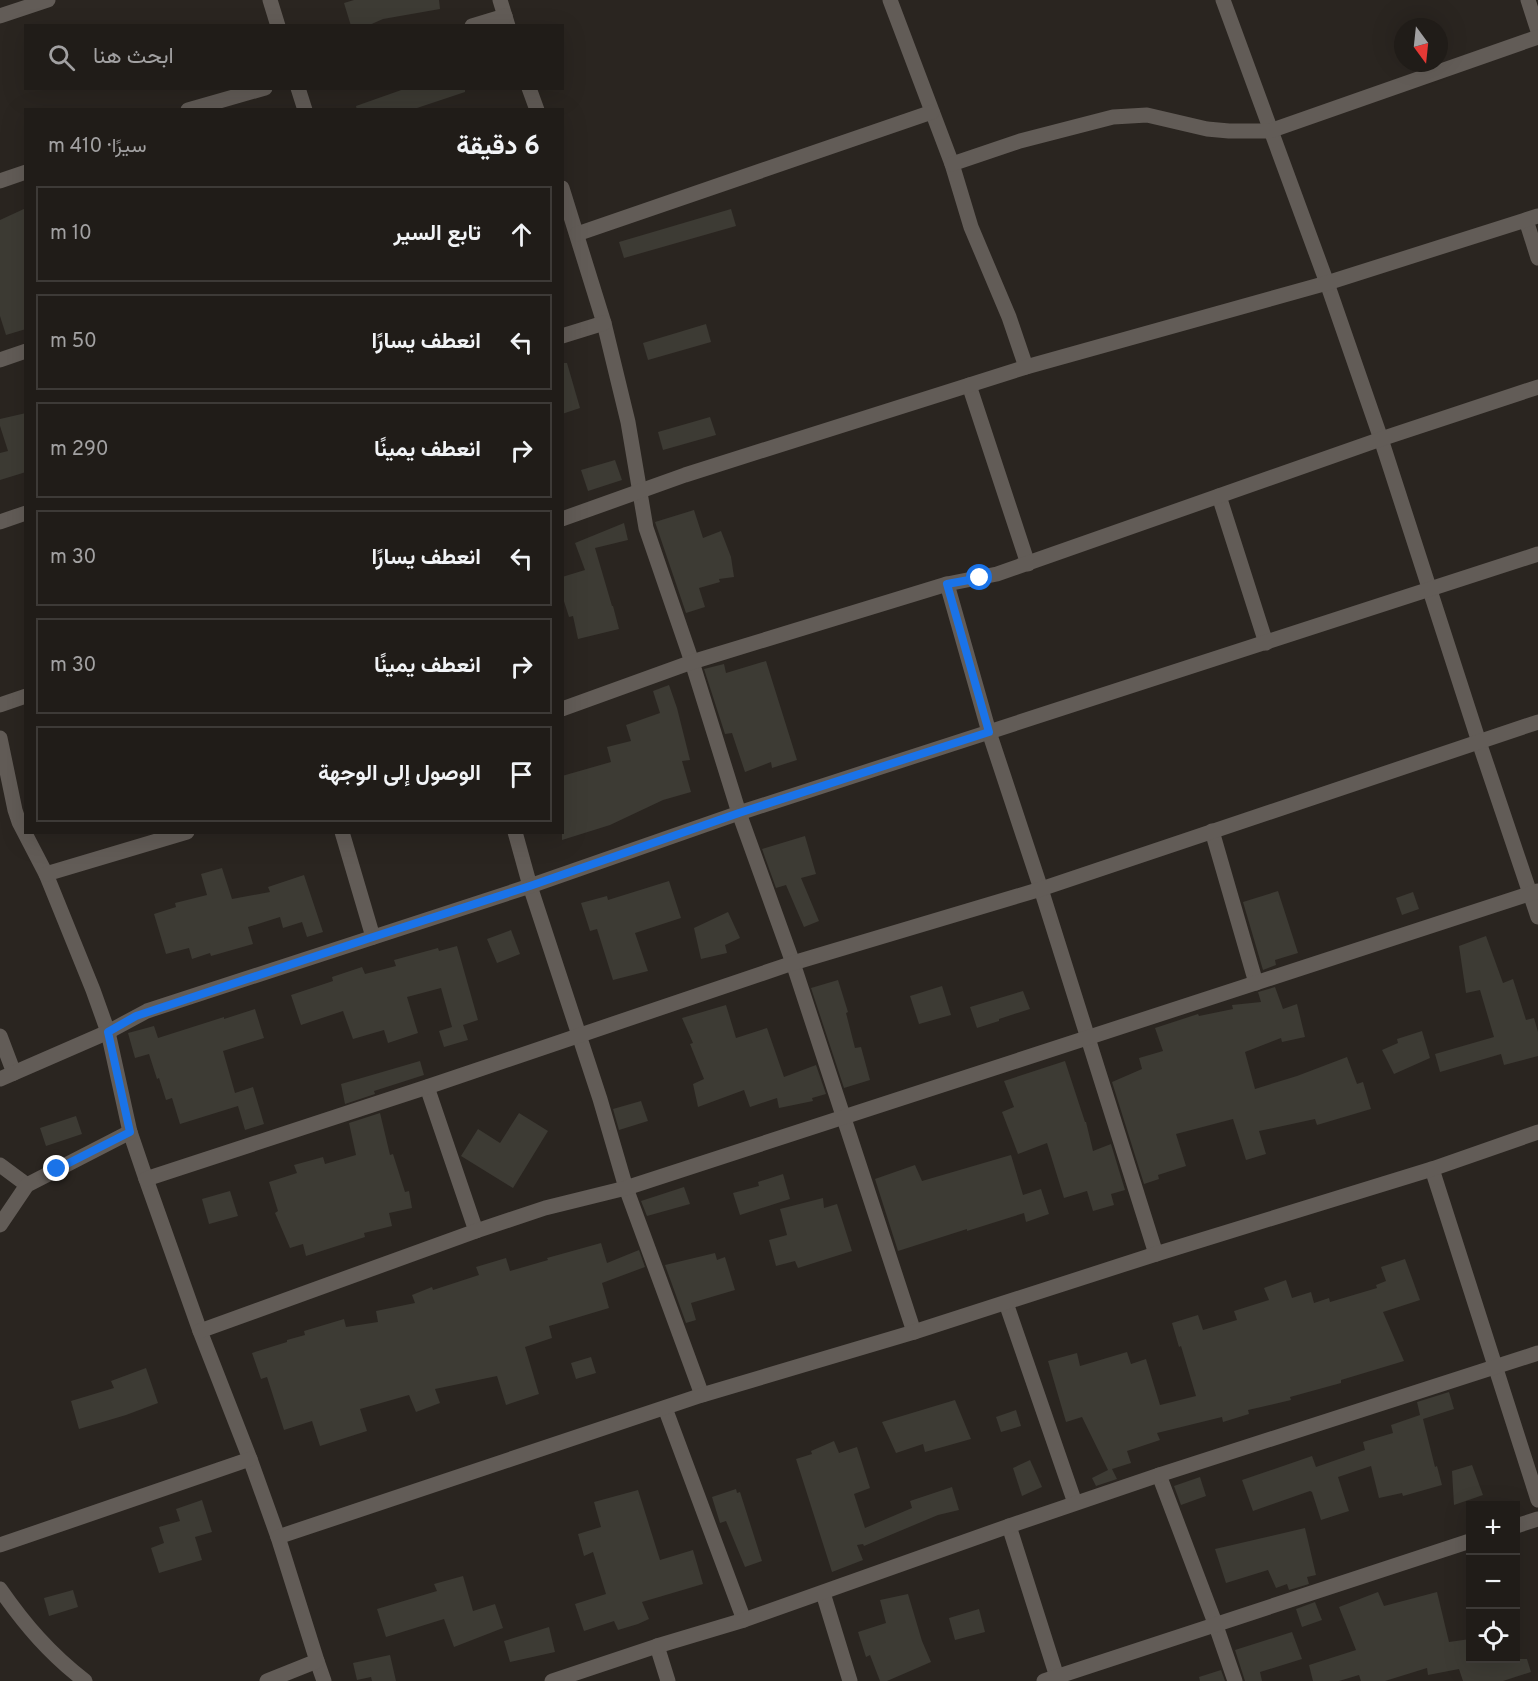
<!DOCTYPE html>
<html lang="ar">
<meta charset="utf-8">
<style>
:root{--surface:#201c18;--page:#2d2925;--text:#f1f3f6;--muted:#a2a1a2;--line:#3d3a37}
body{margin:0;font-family:Overpass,Vazirmatn,sans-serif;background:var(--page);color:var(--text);direction:rtl}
.controls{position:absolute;right:18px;bottom:18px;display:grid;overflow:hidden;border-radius:0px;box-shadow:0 6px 24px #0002}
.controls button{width:54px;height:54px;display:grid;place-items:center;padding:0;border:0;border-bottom:2px solid var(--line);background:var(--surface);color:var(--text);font:30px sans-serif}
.compass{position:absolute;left:1394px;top:18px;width:54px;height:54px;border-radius:50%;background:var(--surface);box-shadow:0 6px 24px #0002;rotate:165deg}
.stop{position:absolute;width:18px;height:18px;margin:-14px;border:4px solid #1a73e8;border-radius:50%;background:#fff}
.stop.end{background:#1a73e8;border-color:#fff;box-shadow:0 2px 6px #0008}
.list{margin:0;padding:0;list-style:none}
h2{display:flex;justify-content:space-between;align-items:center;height:78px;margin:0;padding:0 24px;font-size:26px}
h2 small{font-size:20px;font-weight:400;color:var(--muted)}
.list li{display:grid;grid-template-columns:39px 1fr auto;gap:18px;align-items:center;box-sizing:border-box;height:96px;margin:0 12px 12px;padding:0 12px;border:2px solid var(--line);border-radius:0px}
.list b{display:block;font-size:22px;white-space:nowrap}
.list em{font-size:20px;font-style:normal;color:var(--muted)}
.icon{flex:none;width:33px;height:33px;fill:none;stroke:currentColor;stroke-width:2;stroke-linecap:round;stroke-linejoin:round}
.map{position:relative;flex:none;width:1538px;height:1681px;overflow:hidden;direction:ltr}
.search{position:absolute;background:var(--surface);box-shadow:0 6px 24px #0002;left:24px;top:24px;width:540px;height:66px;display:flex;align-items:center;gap:15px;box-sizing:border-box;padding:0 21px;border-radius:0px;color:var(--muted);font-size:22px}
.panel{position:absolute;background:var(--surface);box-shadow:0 6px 24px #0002;left:24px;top:108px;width:540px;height:726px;border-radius:0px;direction:rtl}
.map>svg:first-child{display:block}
.building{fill:#3d3b34}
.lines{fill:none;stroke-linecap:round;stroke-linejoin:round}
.minor{stroke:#625c57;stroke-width:15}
.tertiary{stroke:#625c57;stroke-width:15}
.route{stroke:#1a73e8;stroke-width:8}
</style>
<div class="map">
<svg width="1538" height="1681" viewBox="0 0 1538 1681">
<rect width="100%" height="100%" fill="#2a2520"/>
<g class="building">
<path d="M354,0H439L440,9L383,19L367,26H351L344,3Z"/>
<path d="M407,88H465V92L411,110H357L356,106Z"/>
<path d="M26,208V329L6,335L0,316V220Z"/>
<path d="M731,209L736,226L624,258L619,242Z"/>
<path d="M706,324L711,342L648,360L643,343Z"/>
<path d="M562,363H567L580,408L562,414Z"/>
<path d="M26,413V472L0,480V453L8,451L0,426V419Z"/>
<path d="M710,417L716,435L663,450L658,432Z"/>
<path d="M615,460L622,480L588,491L581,470Z"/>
<path d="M694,510L703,538L721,531L731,557L734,577L719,579L720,582L699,588L705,607L686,613L655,522Z"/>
<path d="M624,523L628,540L595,548L612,606H613L619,629L578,639L573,616L569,617L562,595V577L585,570L575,543Z"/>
<path d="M766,661L797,760L772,768L771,762L745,772L732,733L725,734L704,669L724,664L726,673Z"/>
<path d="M669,685L677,708L690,760L682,761L691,792L663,800L610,825L562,840V776L611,762L607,747L631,741L626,725L660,713L653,691Z"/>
<path d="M805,836L816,874L801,878L819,921L804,927L786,885L776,888L762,849Z"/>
<path d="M222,868L232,899L270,892L268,887L304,875L323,932L307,937L302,922L283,928L280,917L248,927L253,944L211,956L210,953L192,959L189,948L166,954L154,914L176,907L175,903L207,895L201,874Z"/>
<path d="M669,881L681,918L635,933L648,971L613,980L597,929L590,931L581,903L607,896L608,900Z"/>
<path d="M1278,891L1298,953L1275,960L1276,965L1263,970L1243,902Z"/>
<path d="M1413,892L1419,909L1402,915L1396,898Z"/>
<path d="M728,912L740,938L725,945L727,953L701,959L694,928Z"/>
<path d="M511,930L520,954L497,963L487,939Z"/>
<path d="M1486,936L1503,983L1513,979L1526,1020L1534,1018L1538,1032V1056L1504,1065L1501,1054L1440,1072L1435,1054L1494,1037L1480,990L1466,993L1459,946Z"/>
<path d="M457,946L478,1020L463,1025L468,1040L444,1047L439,1031L452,1027L441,988L407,997L418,1033L388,1043L384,1030L353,1039L343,1011L301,1025L291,995L333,981L332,977L362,967L365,974L396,966L394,960L438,948L439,951Z"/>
<path d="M838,980L848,1012L846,1013L855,1048L861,1047L870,1080L844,1088L811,988Z"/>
<path d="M942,986L951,1015L919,1024L910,996Z"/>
<path d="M1275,987L1283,1009L1297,1004L1305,1037L1282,1042L1281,1038L1245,1052L1255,1089L1297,1076L1347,1057L1357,1084L1363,1082L1371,1109L1317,1125L1315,1119L1259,1131L1266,1154L1246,1160L1233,1119L1176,1134L1186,1166L1158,1175L1159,1179L1144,1184L1112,1082L1142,1069L1139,1058L1163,1051L1155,1028L1198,1014L1199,1016L1233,1009L1232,1005L1261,1002L1258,992Z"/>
<path d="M1023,991L1030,1009L999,1019V1021L977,1028L970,1007Z"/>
<path d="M726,1005L736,1038L767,1028L784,1077L816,1065L826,1094L812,1098L813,1101L779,1108L777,1098L750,1107L744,1090L698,1107L693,1084L704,1079L690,1044L693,1043L682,1018Z"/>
<path d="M255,1009L264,1038L223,1051L235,1093L253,1087L264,1124L245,1130L238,1106L180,1124L172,1098L166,1100L159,1078L157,1079L149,1054L135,1058L128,1033L154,1026L158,1038L224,1017V1019Z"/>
<path d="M1422,1031L1430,1058L1394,1074L1382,1050L1398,1043L1397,1039Z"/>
<path d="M420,1061L424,1075L374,1091L375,1094L345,1104L341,1084Z"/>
<path d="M1065,1061L1085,1122H1086L1093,1151L1111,1144L1125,1190L1111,1194L1114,1205L1093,1211L1087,1191L1064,1198L1047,1143L1018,1154L1002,1112L1014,1107L1004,1081Z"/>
<path d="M641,1101L648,1121L619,1130L613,1109Z"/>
<path d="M380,1113L390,1155L393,1154L405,1192L409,1191L412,1208L389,1213L392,1226L364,1233L365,1237L306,1256L303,1244L290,1248L275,1213L278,1211L269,1182L297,1173L294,1165L323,1157L325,1164L356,1155L349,1123Z"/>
<path d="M519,1113L548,1131L513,1188L461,1156L478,1129L500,1143Z"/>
<path d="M76,1116L82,1134L46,1146L40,1128Z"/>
<path d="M1011,1155L1023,1195L1041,1189L1049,1214L1026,1222L1024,1213L967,1231V1229L898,1251L875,1179L915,1165L922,1181Z"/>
<path d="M783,1174L790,1199L740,1215L733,1193L759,1186L758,1182Z"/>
<path d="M684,1187L690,1204L647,1216L641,1201Z"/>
<path d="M230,1191L238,1216L209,1224L202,1199Z"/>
<path d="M823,1198L824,1208L837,1204L852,1251L798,1268L795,1261L776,1266L769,1240L787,1235L780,1209Z"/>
<path d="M601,1243L607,1263L639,1250L645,1267L602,1283L609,1308L549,1326L552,1338L525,1347L539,1394L506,1405L497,1376L435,1389L440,1403L416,1412L409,1395L360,1409L367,1431L320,1446L312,1421L284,1430L267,1377L261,1379L252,1353L287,1342V1340L305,1335L304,1331L344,1319L346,1327L378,1322L376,1311L415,1303L412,1295L432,1287L433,1290L479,1275L476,1267L506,1258L510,1271L548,1260L547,1258Z"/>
<path d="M715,1253L717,1260L725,1257L735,1290L691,1303L696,1320L686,1323L665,1265Z"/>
<path d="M1405,1259L1420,1300L1383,1312L1404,1361L1341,1380V1383L1290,1397L1291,1400L1248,1410L1249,1414L1223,1422L1222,1417L1157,1433L1160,1440L1127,1451L1131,1463L1112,1469L1117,1479L1096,1486L1092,1478L1108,1470L1082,1417L1066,1422L1048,1361L1077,1353L1080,1366L1127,1352L1131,1364L1146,1359L1160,1405L1196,1396L1181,1346L1179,1347L1172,1323L1198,1315L1203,1330L1237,1320L1234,1311L1269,1300L1264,1288L1286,1280L1292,1298L1311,1292L1314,1303L1329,1298L1330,1302L1377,1288L1376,1285L1386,1281L1381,1267Z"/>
<path d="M591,1357L596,1373L576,1379L571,1363Z"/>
<path d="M146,1368L158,1403L126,1415L79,1429L71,1401L114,1388L111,1381Z"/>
<path d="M1449,1392L1454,1409L1423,1419L1435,1467L1437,1466L1442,1485L1403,1496L1402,1493L1379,1498L1371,1466L1338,1477L1349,1511L1321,1520L1312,1492L1310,1491L1253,1511L1242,1480L1312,1456L1316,1467L1365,1450L1363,1442L1393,1433L1391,1425L1420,1415L1417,1402Z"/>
<path d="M955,1400L971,1439L925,1452L923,1444L896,1453L882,1422Z"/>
<path d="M1016,1410L1021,1426L1001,1432L996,1417Z"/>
<path d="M834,1441L839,1453L857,1447L870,1488L854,1494L865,1528L912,1508L910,1501L952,1487L959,1510L938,1515L864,1546L863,1544L857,1545L863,1560L832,1572L796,1459L812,1454L811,1451Z"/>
<path d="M1030,1460L1042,1487L1022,1496L1013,1468Z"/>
<path d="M1472,1465L1483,1495L1454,1505L1452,1471Z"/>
<path d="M1200,1477L1206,1496L1181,1505L1174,1486Z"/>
<path d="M736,1489L737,1493L740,1492L762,1561L745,1567L726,1521L720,1523L712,1497Z"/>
<path d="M638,1490L660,1560L693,1550L703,1584L642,1602L649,1619L638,1624L618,1630L614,1621L584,1631L575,1604L606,1594L593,1552L584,1556L578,1534L601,1527L594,1502Z"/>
<path d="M202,1500L212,1532L195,1537L202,1560L159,1573L151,1548L164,1543L159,1527L180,1521L176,1509Z"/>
<path d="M1305,1528L1316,1575L1307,1577L1309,1584L1289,1590L1287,1584L1276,1588L1268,1570L1226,1583L1215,1549Z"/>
<path d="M463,1576L473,1611L495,1604L503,1628L454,1647L444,1619L386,1637L377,1609L437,1591L434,1584Z"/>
<path d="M73,1590L78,1607L49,1616L44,1598Z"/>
<path d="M1378,1592L1384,1606L1437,1592L1449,1642L1470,1639V1659H1527L1531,1672L1503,1681H1463L1459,1669L1428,1675L1427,1668L1385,1681H1361L1359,1675L1339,1681H1313L1309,1665L1356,1650L1339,1607Z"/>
<path d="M908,1594L922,1641L931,1662L887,1681H880L870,1655L866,1657L858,1632L886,1623L880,1600Z"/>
<path d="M1315,1602L1322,1620L1302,1627L1296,1609Z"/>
<path d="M979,1609L985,1632L955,1640L949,1618Z"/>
<path d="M549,1627L555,1652L510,1662L504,1641Z"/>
<path d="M1292,1632L1302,1659L1260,1672L1262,1681H1245L1235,1650Z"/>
<path d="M390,1655L396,1681H372L371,1677L357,1680L353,1663Z"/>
<path d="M1221,1670L1225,1681H1200L1199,1677Z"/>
</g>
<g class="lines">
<g class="minor">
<path d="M270,0L278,26"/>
<path d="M500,0L508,26"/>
<path d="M890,0L952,164L971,227L1009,317L1026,367"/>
<path d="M1223,0L1327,283L1381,439L1479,742L1538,917"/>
<path d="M1528,0L1538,31"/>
<path d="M0,16L48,0"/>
<path d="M472,26L505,16"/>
<path d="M298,88L305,110"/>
<path d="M529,88L537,110"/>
<path d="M188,110L265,88"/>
<path d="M952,164L1020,141L1113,117L1147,115L1207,129L1229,131H1270L1538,37"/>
<path d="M0,181L26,172"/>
<path d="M562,188L604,323L628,422L646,528L692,662L739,813L793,963L914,1332"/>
<path d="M1526,220L1538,258"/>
<path d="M577,234L932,112"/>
<path d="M562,336L604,323"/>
<path d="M0,360L26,351"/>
<path d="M969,385L1028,564"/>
<path d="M1219,496L1266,643"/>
<path d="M562,519L685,475L1026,367L1327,283L1538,216"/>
<path d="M0,522L26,513"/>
<path d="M947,584L989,732L1041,889L1156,1254"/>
<path d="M0,705L26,696"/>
<path d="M562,709L692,662L947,584L997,574L1381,439L1538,387"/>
<path d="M0,738L15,810L19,822L46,874L93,990L108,1032L130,1132L146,1179L200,1331L250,1459L278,1537"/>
<path d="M1212,831L1256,983"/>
<path d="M342,832L373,937"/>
<path d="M515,832L530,886L600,1099L626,1188L702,1395"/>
<path d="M46,874L187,832"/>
<path d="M0,1036L14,1073"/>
<path d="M0,1079L108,1032L147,1011L530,886L739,813L1538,554"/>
<path d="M427,1087L476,1231"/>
<path d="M0,1165L27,1185"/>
<path d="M1432,1169L1538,1500"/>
<path d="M146,1179L427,1087L793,963L1041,889L1538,722"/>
<path d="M0,1225L27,1185L130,1132"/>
<path d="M1006,1303L1075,1503"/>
<path d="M200,1331L476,1231L545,1208L626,1188L1538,891"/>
<path d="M665,1408L744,1620"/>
<path d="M1159,1475L1215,1623L1235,1681"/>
<path d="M1009,1526L1057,1677"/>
<path d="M1516,1526L1538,1519"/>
<path d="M0,1545L250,1459"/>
<path d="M0,1589C25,1625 50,1654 85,1681"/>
<path d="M823,1593L850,1681"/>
<path d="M657,1646L668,1681"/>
<path d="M317,1661L324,1681"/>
<path d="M552,1681L657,1646L744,1620L1009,1526L1159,1475L1538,1353"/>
<path d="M1044,1681L1470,1541"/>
</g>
<path class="tertiary" d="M267,1681L317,1661L278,1537L702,1395L914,1332L1156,1254L1432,1169L1538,1132"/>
</g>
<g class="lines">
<path class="route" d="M57,1169L130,1132L108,1032L136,1016L373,937L530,886L739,813L989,732L947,584L980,578"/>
</g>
</svg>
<div class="controls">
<button>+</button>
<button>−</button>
<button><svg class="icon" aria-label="locate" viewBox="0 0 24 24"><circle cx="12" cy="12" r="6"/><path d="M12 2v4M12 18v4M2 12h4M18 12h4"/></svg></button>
</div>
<svg class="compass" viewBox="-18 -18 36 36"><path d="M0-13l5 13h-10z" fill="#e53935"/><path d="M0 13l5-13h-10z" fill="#a2a1a2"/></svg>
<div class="stop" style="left:980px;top:578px"></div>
<div class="stop end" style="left:57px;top:1169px"></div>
<div class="search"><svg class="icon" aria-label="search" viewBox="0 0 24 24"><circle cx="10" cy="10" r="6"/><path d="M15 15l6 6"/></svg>ابحث هنا</div>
<section class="panel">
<h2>6 دقيقة<small>سيرًا · 410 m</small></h2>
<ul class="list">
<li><svg class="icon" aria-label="ahead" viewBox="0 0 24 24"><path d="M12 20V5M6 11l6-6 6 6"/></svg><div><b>تابع السير</b></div><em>10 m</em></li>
<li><svg class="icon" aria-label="left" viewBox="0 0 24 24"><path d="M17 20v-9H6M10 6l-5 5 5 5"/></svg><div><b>انعطف يسارًا</b></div><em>50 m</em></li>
<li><svg class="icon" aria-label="right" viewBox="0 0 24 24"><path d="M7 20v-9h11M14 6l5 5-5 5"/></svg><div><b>انعطف يمينًا</b></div><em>290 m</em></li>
<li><svg class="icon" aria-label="left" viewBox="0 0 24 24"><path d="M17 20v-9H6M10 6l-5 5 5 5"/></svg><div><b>انعطف يسارًا</b></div><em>30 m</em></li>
<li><svg class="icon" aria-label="right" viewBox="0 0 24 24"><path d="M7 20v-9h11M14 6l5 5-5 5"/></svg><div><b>انعطف يمينًا</b></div><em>30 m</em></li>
<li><svg class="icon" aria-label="arrive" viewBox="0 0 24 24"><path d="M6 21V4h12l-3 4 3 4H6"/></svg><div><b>الوصول إلى الوجهة</b></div></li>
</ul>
</section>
</div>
